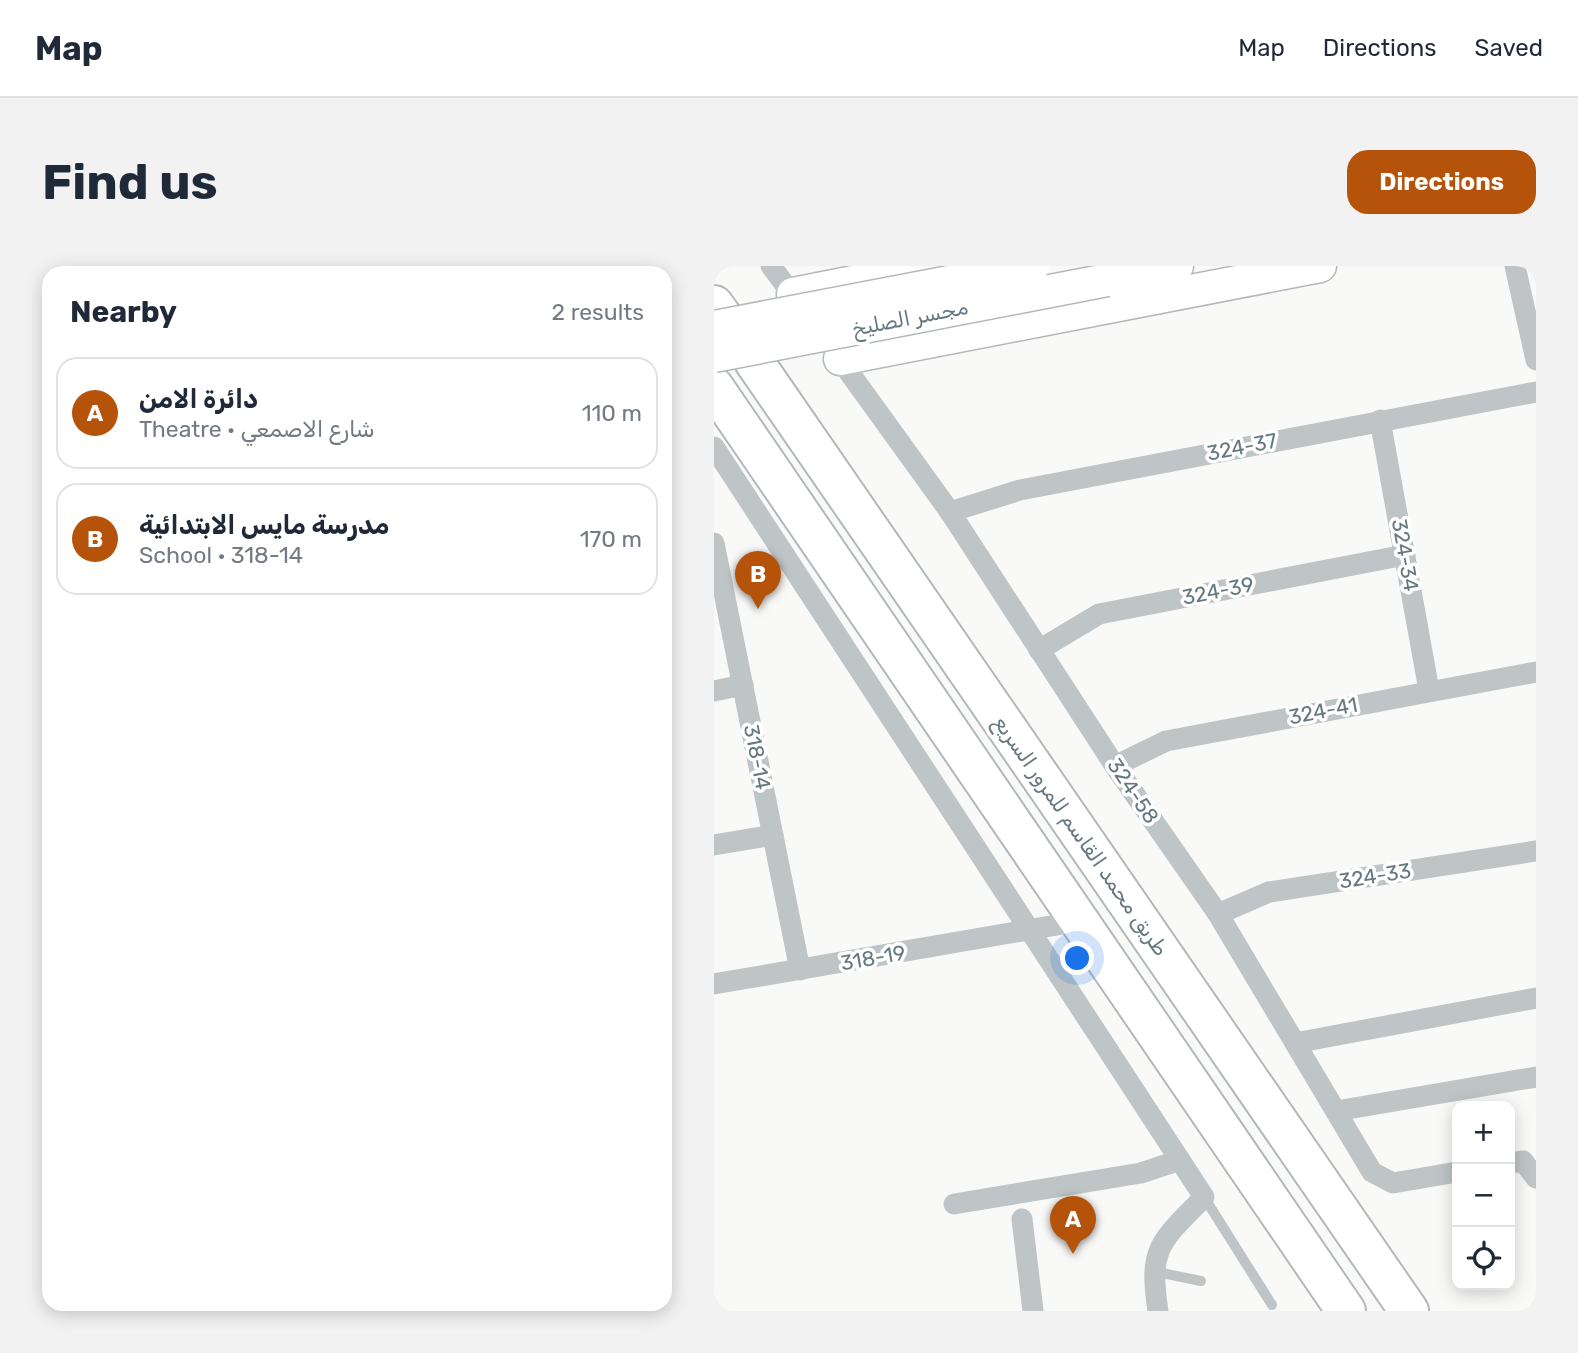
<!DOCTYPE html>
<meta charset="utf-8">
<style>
:root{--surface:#fff;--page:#f2f2f3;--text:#1f2937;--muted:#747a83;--line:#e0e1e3;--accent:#b45309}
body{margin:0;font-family:Rubik,"Noto Sans Arabic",sans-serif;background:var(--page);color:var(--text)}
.controls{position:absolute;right:21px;bottom:21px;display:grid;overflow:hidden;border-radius:14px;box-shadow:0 4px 18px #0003}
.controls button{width:63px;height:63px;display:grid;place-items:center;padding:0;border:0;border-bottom:2px solid var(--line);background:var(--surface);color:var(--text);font:35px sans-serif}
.you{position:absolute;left:364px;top:693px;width:24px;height:24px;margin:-18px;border:5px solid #fff;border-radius:50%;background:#1a73e8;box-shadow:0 0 0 10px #1a73e833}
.badge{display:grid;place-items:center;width:46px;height:46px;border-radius:50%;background:var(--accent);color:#fff;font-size:23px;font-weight:700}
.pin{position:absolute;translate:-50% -58px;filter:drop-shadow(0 2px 4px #0008)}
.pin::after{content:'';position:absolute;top:37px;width:24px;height:21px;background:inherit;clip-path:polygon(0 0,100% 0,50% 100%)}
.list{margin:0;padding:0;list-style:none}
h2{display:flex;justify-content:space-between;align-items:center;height:91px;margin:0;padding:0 28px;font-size:30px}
h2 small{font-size:23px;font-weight:400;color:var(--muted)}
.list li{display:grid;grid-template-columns:46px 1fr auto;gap:21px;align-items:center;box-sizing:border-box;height:112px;margin:0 14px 14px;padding:0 14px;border:2px solid var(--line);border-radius:21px}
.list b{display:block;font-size:26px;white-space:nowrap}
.list p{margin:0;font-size:23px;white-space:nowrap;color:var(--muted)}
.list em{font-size:23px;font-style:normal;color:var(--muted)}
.icon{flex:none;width:38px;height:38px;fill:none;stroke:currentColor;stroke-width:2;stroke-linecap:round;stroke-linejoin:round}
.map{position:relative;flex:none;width:822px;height:1045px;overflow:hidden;border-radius:21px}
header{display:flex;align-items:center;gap:42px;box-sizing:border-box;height:98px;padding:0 35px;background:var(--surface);border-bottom:2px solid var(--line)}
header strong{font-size:33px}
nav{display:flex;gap:38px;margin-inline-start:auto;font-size:24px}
.intro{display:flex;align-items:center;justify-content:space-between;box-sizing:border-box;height:168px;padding:0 42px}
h1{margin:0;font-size:49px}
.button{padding:18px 32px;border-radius:21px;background:var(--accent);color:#fff;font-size:24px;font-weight:700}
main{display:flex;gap:42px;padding:0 42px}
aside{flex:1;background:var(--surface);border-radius:21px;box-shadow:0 4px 18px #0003}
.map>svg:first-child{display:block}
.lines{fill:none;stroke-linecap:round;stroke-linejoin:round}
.secondary-casing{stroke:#b2b9bc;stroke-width:35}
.highway-casing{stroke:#b3b8bb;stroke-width:42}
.lane{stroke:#bfc5c7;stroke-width:10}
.street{stroke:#bfc5c7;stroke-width:21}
.secondary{stroke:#fff;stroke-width:32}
.highway{stroke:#fff;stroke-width:38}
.secondary-bridge-casing{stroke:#b2b9bc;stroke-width:35;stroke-linecap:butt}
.secondary-bridge{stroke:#fff;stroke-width:32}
.labels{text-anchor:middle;stroke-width:7;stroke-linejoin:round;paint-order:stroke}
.street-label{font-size:21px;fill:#667980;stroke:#fff}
</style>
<header>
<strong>Map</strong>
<nav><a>Map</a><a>Directions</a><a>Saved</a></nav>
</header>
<div class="intro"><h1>Find us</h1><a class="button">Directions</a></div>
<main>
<aside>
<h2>Nearby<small>2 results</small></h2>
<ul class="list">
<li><span class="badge">A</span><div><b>دائرة الامن</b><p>Theatre · شارع الاصمعي</p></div><em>110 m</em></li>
<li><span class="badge">B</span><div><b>مدرسة مايس الابتدائية</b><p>School · 318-14</p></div><em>170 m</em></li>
</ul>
</aside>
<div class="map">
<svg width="822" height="1045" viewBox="0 0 822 1045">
<rect width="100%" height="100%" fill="#f9f9f8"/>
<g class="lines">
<defs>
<g id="secondary">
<path d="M393,14L463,0"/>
<path d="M79,28L220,0"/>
<path d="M126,93L606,0"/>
</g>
<g id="highway">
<path d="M0,39L8,50"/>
<path d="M39,94L695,1045"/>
<path d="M0,121L632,1045"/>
</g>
</defs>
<use href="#secondary" class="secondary-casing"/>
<use href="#highway" class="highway-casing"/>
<g class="lane">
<path d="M490,931L558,1039"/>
<path d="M438,1005L487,1015"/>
</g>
<g class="street">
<path d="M57,0L84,36"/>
<path d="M801,0L822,94"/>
<path d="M119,84L236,246L401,500L504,648L658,906L679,917L743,906"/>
<path d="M666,154L715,424"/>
<path d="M0,181L490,931C447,976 434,980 444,1045"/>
<path d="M236,246L306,224L822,126"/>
<path d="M0,277L86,704"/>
<path d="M325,384L385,348L691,289"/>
<path d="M0,425L29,419"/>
<path d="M401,500L452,475L822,406"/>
<path d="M0,579L59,569"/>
<path d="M504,648L555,626L822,585"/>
<path d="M0,718L366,655"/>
<path d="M581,777L822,732"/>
<path d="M622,845L822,811"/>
<path d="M796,897L809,895L822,912"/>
<path d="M240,938L427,907L466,894"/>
<path d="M308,953L319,1045"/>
</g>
<use href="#secondary" class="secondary"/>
<use href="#highway" class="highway"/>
<defs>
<g id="secondary-bridge">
<path d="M0,61L319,0"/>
<path d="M0,90L393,14"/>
</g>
</defs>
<use href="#secondary-bridge" class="secondary-bridge-casing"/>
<use href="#secondary-bridge" class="secondary-bridge"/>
</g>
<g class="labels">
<g class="street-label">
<text transform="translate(196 52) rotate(-11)" y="7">مجسر الصليخ</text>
<text transform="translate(528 181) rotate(-11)" y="7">324-37</text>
<text transform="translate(691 289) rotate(80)" y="7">324-34</text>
<text transform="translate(504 325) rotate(-11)" y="7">324-39</text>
<text transform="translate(609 445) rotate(-11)" y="7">324-41</text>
<text transform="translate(43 491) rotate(79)" y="7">318-14</text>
<text transform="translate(419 525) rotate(56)" y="7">324-58</text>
<text transform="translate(367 570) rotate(55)" y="7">طريق محمد القاسم للمرور السريع</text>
<text transform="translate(661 610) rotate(-9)" y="7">324-33</text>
<text transform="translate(159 692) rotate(-10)" y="7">318-19</text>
</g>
</g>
</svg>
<div class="controls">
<button>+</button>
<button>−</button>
<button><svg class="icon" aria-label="locate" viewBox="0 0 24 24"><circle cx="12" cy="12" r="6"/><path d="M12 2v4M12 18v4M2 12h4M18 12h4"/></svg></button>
</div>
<div class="you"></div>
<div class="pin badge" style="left:359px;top:988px">A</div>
<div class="pin badge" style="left:44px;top:343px">B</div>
</div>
</main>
